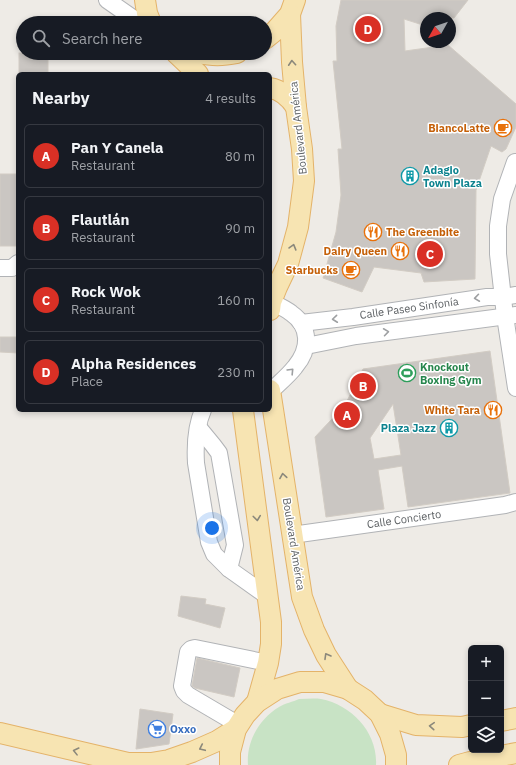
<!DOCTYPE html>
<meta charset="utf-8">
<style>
:root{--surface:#171b24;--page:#20242c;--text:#f1f3f6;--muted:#9ea1a6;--line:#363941;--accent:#d93025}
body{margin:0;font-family:"IBM Plex Sans",sans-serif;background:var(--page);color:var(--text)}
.controls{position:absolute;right:12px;bottom:12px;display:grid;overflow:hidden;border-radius:6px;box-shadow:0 2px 6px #0003}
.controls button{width:36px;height:36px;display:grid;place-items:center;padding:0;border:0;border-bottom:1px solid var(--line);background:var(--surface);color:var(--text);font:20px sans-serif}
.compass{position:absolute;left:420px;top:12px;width:36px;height:36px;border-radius:50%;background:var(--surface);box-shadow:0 2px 6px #0003;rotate:230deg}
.you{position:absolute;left:212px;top:528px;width:14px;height:14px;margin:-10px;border:3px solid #fff;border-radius:50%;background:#1a73e8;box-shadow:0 0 0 6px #1a73e833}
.badge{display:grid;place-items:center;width:26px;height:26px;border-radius:50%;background:var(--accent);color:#fff;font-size:13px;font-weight:700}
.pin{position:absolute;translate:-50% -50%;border:2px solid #fff;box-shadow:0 1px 4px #0006}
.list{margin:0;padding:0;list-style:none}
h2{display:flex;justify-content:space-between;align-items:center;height:52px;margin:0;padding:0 16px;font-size:17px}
h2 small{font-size:13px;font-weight:400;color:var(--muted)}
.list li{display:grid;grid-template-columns:26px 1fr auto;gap:12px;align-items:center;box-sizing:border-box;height:64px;margin:0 8px 8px;padding:0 8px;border:1px solid var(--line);border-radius:6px}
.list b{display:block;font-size:15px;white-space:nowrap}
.list p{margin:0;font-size:13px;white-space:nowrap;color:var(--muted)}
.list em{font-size:13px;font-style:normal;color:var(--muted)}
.icon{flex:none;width:22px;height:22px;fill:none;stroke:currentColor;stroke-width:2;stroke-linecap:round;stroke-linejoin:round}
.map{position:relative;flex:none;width:516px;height:765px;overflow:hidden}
.search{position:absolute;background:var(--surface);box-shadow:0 2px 6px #0003;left:16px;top:16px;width:256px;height:44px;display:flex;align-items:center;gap:10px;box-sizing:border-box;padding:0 14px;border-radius:22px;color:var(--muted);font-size:15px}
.panel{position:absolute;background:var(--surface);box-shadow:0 2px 6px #0003;left:16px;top:72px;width:256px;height:340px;border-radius:6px}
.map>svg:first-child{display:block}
.green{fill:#c8e3c5}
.building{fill:#cac6c2;stroke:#d2ccc4;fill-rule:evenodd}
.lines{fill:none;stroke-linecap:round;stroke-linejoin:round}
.minor-casing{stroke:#b1b3b6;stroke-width:18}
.major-casing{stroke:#e4b369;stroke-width:22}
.minor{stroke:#fff;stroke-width:16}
.major{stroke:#f7e4b2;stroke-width:20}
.oneway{stroke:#8b887b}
.oneway2{stroke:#9ea0a2}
.labels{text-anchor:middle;stroke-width:3;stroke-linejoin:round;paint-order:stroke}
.street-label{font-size:11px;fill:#5d6164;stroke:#fff}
.food-label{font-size:11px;font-weight:bold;fill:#c56008;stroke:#fff;text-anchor:end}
.culture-label{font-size:11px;font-weight:bold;fill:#0d838f;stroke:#fff;text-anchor:start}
.leisure-label{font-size:11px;font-weight:bold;fill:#27864d;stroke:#fff;text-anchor:start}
.shop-label{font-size:11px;font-weight:bold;fill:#366cbe;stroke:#fff;text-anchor:start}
</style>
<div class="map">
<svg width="516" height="765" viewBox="0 0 516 765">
<rect width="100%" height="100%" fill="#eeebe6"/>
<path class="green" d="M299,699C306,699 314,698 321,699C352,705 378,733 376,765H248C246,742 259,719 279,707C285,703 293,702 299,699Z"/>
<g class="building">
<path d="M341,0H468L454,18H426V26L404,19L405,51L448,45L516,104V127L506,149L502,152L491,146L476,190L475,279L424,282L421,273L374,267L362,292L323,278L336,232L341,195L338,149H342L333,61H337L336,26Z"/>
<rect x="19" y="53" width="29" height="21"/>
<rect x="0" y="174" width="18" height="72"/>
<path d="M0,337H18V353L0,352Z"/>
<path d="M490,351L510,493L408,507L402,466L378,470L384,509L326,517L315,437L345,405L363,369ZM393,404L401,455L374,459L370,438Z"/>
<path d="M181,596L206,599L205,604L225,608L220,628L178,616Z"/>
<path d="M197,658L240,668L234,697L195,688L192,686Z"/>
<path d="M140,709L173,714L169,744L136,749Z"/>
</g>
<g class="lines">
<defs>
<g id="minor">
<path d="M107,0L140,23"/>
<path d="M515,162L502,199L498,226V254L505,316L516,388"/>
<path d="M0,268H12L18,263"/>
<path d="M301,323L353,317L487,297H503L516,295"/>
<path d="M306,346L356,336L516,315"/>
<path d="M270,392C278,384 288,376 295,367C310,349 311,327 291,313C285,308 277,305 271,302"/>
<path d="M203,410C196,426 195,446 196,463L209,542L214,554L229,569L267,596"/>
<path d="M199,428L213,445L219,453L235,545L229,569"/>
<path d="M292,535L505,505L516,502"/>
<path d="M239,725L188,695L184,691L182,686L188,652L191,649L195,648L268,663"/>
</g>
<g id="major">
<path d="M145,0L147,13L151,23"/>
<path d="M265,39L275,31L290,14L295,0"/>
<path d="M176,53L198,74"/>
<path d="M197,53C213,56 222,56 237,53"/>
<path d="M270,88C282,90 290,98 296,107"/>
<path d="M270,310L271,302L277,287L288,264L298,227L304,181L302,149L296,107L292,62L290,14"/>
<path d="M270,390L302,597L314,630L326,655L348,689"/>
<path d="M243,410L271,622V644L268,663L257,702"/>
<path d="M380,714L416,725L462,727L471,725"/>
<path d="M501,721L516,718"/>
<path d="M0,733L128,763H151L169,760L192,752L217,741L236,729"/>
<path d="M230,765V752L236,729L245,715L257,702L277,689L300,682H324L348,689L365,700L380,714L390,734L396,755V765"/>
<path d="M459,765L470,762L516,753"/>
</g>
</defs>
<use href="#minor" class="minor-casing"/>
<use href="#major" class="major-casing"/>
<use href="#minor" class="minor"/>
<use href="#major" class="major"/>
</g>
<defs><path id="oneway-chevron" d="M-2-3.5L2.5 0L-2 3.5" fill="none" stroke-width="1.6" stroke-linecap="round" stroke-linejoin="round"/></defs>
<g class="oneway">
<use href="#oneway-chevron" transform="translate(292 63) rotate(-94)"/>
<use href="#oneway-chevron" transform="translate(293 247) rotate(-74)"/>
<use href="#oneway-chevron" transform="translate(283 476) rotate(-99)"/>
<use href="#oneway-chevron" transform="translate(257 518) rotate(83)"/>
<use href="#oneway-chevron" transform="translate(327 656) rotate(-120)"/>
<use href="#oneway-chevron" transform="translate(432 726) rotate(-176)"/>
<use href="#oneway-chevron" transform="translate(202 748) rotate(155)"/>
<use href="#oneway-chevron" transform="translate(76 751) rotate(-166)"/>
</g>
<g class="oneway2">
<use href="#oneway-chevron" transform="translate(477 298) rotate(172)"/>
<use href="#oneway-chevron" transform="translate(335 319) rotate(174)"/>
<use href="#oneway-chevron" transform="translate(386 332) rotate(-8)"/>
<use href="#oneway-chevron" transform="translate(291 371) rotate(-46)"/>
</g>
<defs>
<symbol id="cafe-ring" viewBox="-11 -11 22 22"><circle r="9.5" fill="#fff" stroke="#e8710a" stroke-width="1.5"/><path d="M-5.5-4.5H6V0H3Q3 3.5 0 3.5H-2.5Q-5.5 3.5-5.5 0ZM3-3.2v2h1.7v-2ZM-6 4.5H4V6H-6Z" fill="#e8710a"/></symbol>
<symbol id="building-ring" viewBox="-11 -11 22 22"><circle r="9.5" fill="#fff" stroke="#0f9aa8" stroke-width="1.5"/><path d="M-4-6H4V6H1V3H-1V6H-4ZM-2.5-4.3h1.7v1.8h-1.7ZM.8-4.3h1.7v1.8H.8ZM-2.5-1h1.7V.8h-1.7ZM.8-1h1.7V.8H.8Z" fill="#0f9aa8"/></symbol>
<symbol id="restaurant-ring" viewBox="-11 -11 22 22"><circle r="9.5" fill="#fff" stroke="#e8710a" stroke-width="1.5"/><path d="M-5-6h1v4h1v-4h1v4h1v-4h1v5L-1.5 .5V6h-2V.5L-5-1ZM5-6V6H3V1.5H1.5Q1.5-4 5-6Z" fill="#e8710a"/></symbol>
<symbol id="stadium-ring" viewBox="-11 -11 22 22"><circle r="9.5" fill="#fff" stroke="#2e9e5b" stroke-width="1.5"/><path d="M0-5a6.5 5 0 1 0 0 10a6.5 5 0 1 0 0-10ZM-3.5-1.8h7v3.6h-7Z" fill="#2e9e5b"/></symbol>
<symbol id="supermarket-ring" viewBox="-11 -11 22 22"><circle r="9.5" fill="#fff" stroke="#3f7fe0" stroke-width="1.5"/><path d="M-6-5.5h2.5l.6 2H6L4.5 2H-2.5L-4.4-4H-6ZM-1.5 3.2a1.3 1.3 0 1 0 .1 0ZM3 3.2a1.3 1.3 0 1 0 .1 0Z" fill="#3f7fe0"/></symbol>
</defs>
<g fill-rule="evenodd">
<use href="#cafe-ring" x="493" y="118" width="20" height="20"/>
<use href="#building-ring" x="400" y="166" width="20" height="20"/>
<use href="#restaurant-ring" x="363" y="222" width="20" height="20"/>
<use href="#restaurant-ring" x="390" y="241" width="20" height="20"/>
<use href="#cafe-ring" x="341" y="260" width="20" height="20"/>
<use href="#stadium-ring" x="397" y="363" width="20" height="20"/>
<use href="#restaurant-ring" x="483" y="400" width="20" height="20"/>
<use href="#building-ring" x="439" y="418" width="20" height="20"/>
<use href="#supermarket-ring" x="147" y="719" width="20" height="20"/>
</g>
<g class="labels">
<g class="street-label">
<text transform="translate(298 128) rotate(-96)" y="4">Boulevard América</text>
<text transform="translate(409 308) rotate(-8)" y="4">Calle Paseo Sinfonía</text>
<text transform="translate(404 519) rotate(-8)" y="4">Calle Concierto</text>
<text transform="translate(294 544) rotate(81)" y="4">Boulevard América</text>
</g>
<g class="food-label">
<text x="490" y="132">BiancoLatte</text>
<text x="386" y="236" text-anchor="start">The Greenbite</text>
<text x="387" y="255">Dairy Queen</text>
<text x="338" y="274">Starbucks</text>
<text x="480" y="414">White Tara</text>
</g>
<g class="culture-label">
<text x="423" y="174">Adagio<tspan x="423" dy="13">Town Plaza</tspan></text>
<text x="436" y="432" text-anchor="end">Plaza Jazz</text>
</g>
<g class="leisure-label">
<text x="420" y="371">Knockout<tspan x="420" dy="13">Boxing Gym</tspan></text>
</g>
<g class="shop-label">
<text x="170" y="733">Oxxo</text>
</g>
</g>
</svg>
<div class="controls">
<button>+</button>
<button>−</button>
<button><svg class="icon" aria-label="layers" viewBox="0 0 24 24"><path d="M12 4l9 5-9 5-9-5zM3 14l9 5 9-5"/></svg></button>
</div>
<svg class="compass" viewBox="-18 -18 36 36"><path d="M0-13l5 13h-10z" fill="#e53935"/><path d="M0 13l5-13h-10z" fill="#9ea1a6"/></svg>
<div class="you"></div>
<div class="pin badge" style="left:347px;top:415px">A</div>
<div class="pin badge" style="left:363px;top:386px">B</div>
<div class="pin badge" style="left:430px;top:254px">C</div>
<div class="pin badge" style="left:368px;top:29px">D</div>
<div class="search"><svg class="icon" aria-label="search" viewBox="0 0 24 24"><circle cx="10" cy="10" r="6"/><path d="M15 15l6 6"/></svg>Search here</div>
<section class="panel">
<h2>Nearby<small>4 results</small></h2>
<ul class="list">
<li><span class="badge">A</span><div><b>Pan Y Canela</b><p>Restaurant</p></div><em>80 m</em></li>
<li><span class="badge">B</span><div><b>Flautlán</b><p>Restaurant</p></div><em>90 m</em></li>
<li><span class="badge">C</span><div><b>Rock Wok</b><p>Restaurant</p></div><em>160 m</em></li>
<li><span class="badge">D</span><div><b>Alpha Residences</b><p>Place</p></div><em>230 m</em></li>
</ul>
</section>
</div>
